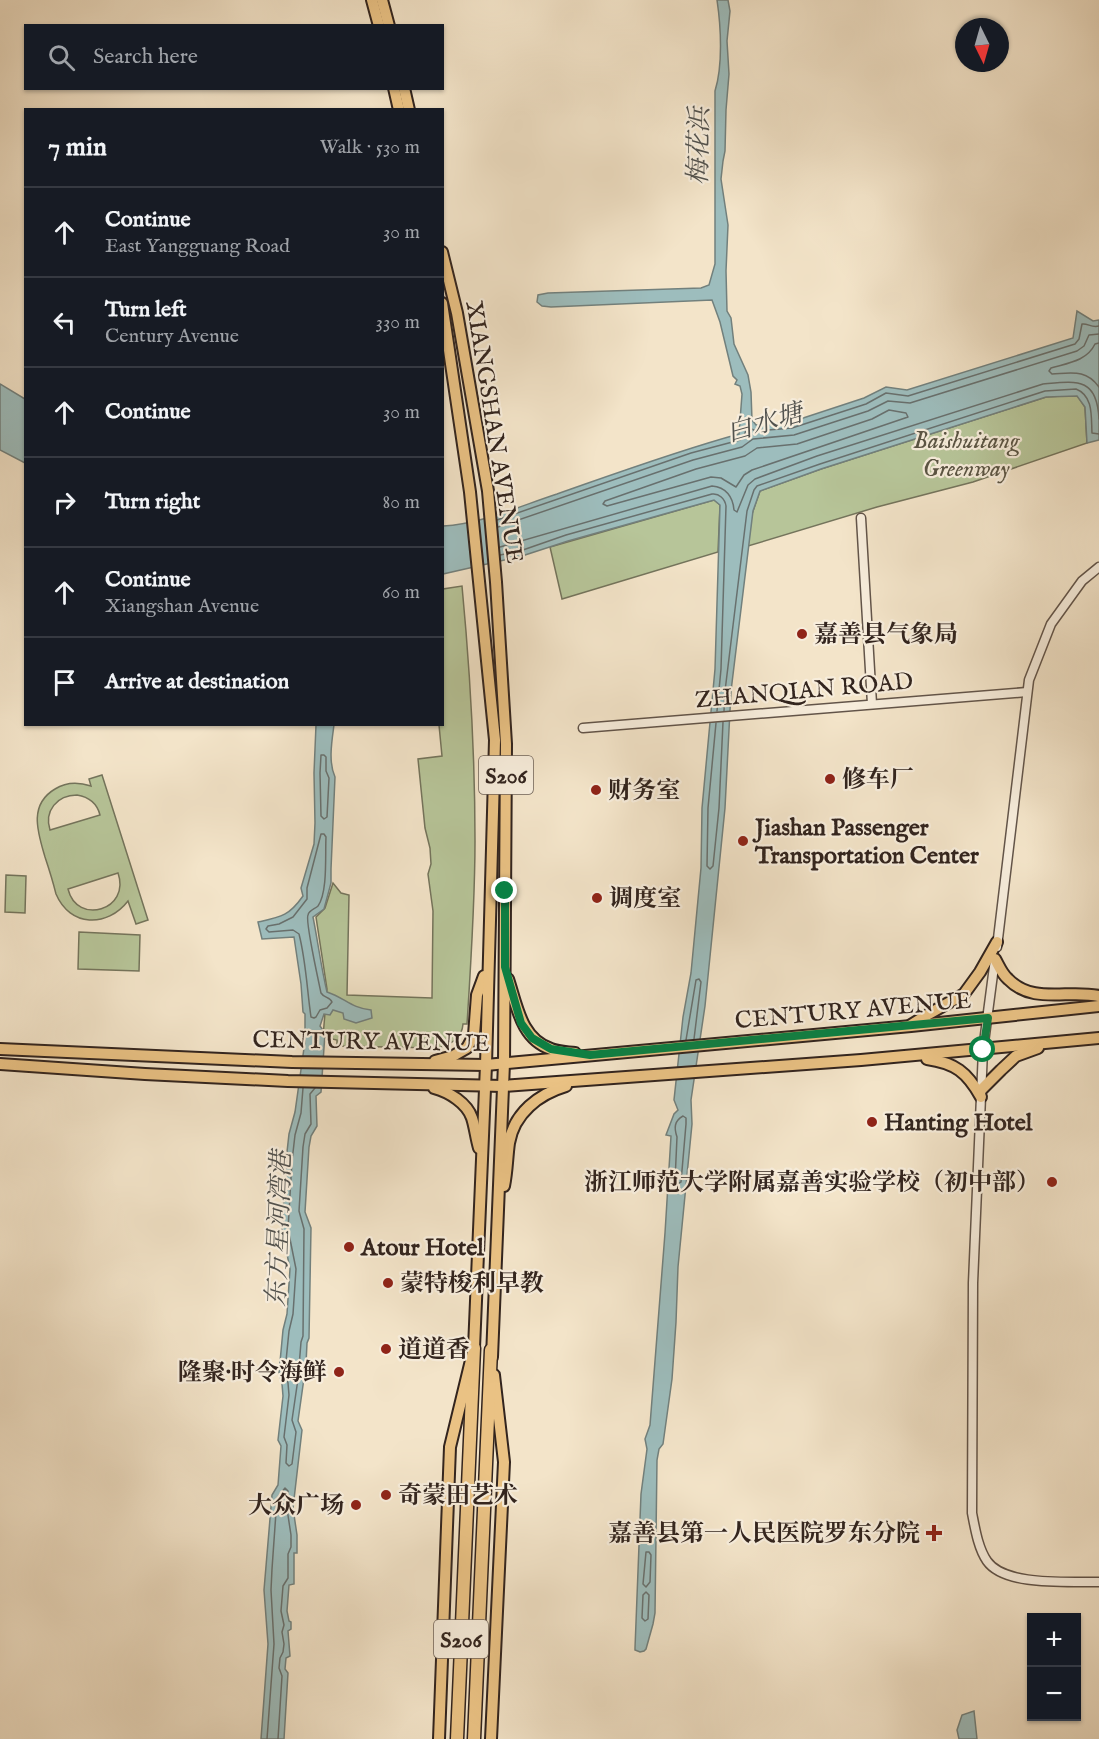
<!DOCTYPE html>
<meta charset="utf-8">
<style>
:root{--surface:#171b24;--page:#242831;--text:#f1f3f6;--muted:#9ea1a6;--line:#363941}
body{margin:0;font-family:"IM FELL English","Noto Serif SC",serif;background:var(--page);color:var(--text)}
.controls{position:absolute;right:18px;bottom:18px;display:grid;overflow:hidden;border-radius:0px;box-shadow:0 2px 4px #0004}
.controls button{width:54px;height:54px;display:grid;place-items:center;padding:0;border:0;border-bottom:2px solid var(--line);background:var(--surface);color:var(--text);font:30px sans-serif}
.compass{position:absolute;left:955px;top:18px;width:54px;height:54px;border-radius:50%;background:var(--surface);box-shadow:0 2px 4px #0004;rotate:175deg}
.stop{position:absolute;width:18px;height:18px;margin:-14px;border:4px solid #0b8043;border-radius:50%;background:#fff}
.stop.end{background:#0b8043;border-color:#fff;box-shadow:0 2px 6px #0008}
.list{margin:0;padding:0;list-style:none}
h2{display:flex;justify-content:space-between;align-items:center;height:78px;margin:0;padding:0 24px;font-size:26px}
h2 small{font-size:20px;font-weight:400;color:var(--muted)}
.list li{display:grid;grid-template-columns:39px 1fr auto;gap:18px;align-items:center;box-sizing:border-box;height:90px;padding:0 24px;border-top:2px solid var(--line)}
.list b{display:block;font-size:22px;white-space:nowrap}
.list p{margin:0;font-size:20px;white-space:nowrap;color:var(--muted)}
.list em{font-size:20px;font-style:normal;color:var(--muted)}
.icon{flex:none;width:33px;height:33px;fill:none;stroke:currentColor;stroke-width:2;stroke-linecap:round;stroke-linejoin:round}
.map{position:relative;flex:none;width:1099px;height:1739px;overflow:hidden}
.search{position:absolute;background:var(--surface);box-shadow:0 2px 4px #0004;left:24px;top:24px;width:420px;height:66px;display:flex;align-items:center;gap:15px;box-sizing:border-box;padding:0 21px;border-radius:0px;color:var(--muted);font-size:22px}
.panel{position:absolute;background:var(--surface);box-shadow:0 2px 4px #0004;left:24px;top:108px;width:420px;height:618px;border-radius:0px}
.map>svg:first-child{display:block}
.green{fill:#b7c599;stroke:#74745c;stroke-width:1.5;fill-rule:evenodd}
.water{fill:#9dbdbd;stroke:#72807d;stroke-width:1.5}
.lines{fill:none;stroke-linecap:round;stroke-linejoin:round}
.shore{stroke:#68706e;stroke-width:1.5}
.minor-casing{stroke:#625449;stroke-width:11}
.major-casing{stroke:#32241e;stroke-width:14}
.highway-casing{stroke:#32241e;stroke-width:15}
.minor{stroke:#f7eddc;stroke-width:8}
.major{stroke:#eac284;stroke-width:10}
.highway{stroke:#eac284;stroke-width:12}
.route{stroke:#0b8043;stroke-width:8}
.poi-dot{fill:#8f2418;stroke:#f7eddc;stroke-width:2}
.labels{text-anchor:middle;stroke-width:4.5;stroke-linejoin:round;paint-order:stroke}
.shield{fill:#f7eddc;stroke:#6d6057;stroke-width:1.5}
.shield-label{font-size:22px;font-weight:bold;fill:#32241e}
.street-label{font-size:24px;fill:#32241e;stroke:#f7eddc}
.park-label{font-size:24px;font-style:italic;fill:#5a5443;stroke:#f7eddc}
.poi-label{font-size:24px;font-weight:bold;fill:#32241e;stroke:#f7eddc;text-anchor:start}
.water-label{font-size:26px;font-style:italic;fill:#52524e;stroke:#f7eddc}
</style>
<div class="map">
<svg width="1099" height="1739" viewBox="0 0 1099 1739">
<rect width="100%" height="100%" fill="#f3e4c9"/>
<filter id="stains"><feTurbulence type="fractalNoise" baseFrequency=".00333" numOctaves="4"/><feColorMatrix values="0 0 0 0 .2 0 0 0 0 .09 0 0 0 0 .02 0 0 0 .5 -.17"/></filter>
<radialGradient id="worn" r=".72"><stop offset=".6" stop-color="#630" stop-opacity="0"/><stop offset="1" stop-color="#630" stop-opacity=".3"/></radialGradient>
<g class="green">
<path d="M1077,395L1085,407L1087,443L973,482L877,507L748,546L752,514L760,491L821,469L1046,397Z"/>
<path d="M714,500L720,505L718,552L562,599L550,547Z"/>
<path d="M462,586C470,670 475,756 475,841C475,902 471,963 467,1024H463C462,1039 450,1045 437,1048L337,1046V1040L323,1037L327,989L316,917L325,908L333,883L341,893L349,895L347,995L432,998L433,911L428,874L431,864L430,848L425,828L418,759L442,756L439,725L442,724L443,589Z"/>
<path d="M102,775L148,920L136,924L128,901C107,928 70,927 56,894C53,882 49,869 45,857C38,833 28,805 55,789C66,782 79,782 91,786L89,779ZM77,795C89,797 97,803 100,815L50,830C44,811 57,795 77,795ZM118,873C131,910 77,926 68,889Z"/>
<path d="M6,875L26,876L25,913L5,912Z"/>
<path d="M79,932L140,935L139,971L78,969Z"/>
</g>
<g class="water">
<path d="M717,0H728L730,11L727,41L729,74L726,110L725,151L723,161L721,179L728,225L726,271L727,311L731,318L734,344L748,375L751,392L752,420L756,425L791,422L864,398L886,387L907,390L1073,338L1077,311L1093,321L1099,320V440L1087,443L1085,407L1077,396L1046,397L821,469L760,491L753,511L731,691L725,808L705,1006L691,1100L692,1124L678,1267L676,1322L672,1379L663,1444L659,1449L657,1460L655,1613L653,1624L646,1649L644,1651L640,1652L635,1650V1648L641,1494L647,1449L645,1439L650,1425L665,1233L671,1136L666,1135L674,1114L678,1110L674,1100L683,1017L691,973L701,868L702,808L715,669L720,505L714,500L568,541L522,556L443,574V526C481,524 520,506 557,494C617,473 677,451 739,434L742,394L740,386L735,384L737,380L733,376L720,322L712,300L551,307L542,306L537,302L538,295L548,293L701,288L709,285L715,264V91C723,65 721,27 717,0Z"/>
<path d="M0,384L25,399V463L0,450Z"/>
<path d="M316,725H334C332,740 328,762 335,777L331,869V883L324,909L313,917C318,942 321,967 327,992C345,998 351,1008 371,1010L372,1018L356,1023L344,1019L343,1013L333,1010L330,1015L324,1014L320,1026L325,1033L321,1092L316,1096L317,1126L311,1136L309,1147L305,1212L311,1228L309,1338L307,1343L306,1364L298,1421L302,1430L293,1508L297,1535V1553H294V1584L289,1585L287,1611L289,1621L291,1622V1629L288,1631L290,1656L286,1658L285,1669L288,1673L284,1739H261L268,1644L264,1590L272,1495L278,1485L281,1446L278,1440L283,1396L282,1384L279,1373L283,1330L287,1314L290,1269L282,1229L286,1161L289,1134L295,1112L305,1041V1014L303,1012L301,984L294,937L262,939L258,922C281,917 289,916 303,896L301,888L314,844L315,823L314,773Z"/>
<path d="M974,1711L977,1739H959L957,1730L962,1715Z"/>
</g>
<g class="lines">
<g class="shore">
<path d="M1099,343L1095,344C1087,361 1068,363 1051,368L1049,371L1052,374C1072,373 1086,369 1099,387"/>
<path d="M889,410L906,413L908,417L752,470L744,475L736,487L721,478L711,477L607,506L603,504L605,501L696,469L745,456L757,448L797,444L872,419Z"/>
<path d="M497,520L691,453L740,440L744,436L747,427L756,431L792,428L866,404L886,393L908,396L1075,344L1079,339L1082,324C1088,323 1091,328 1099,326"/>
<path d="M498,527L693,460L742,447L753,439L794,435L868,411L888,401L910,403L1077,351L1084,346L1089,335L1099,334"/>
<path d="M500,547L712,486C726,487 733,497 734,510L737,512L748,485L755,479L817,456L1043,384C1077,381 1097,377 1099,419"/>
<path d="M500,555L520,551L566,535L712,494C719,493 725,499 726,506L721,669L717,711"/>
<path d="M724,711L725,691L747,511L754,490L757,486L820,464L1045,391L1076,389C1094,396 1091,418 1092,433L1099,434"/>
<path d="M716,723L708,808L707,866L710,869L713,866L719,808L723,722"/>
<path d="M321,755H324L326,757V771L329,778L327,817L324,819L321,816L320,773Z"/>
<path d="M321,834H324L326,837C325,854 328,892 318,906C315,909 309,910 308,915C305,921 319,983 321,993C324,998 330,997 332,1002L327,1008L320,1010L316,1017L314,1018L311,1017C307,990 306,961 299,934L293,930L269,932L266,929L268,926L279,924L293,917L307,899V888Z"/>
<path d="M686,1040L696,980L699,979L701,982L694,1039"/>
<path d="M303,1088L301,1113L295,1135L292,1161L288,1229L296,1269L293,1314L289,1331L285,1371L288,1383L289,1395L284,1437L287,1445L286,1463L289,1466L292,1464L296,1432L292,1420L298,1379L301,1342L303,1336L304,1229L299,1211L303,1147L305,1134L311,1124L310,1094L315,1088"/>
<path d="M683,1116L686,1118V1124L681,1182L677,1184L675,1181L677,1137C674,1128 674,1121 683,1116Z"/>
<path d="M646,1552H649L651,1555L650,1582L646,1587L643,1584Z"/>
<path d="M646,1592L649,1595L648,1619L645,1621L642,1618L643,1595Z"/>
<path d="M267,1739L274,1644L271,1590L272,1569L277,1498L285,1488L288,1491L287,1509L291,1535V1547L288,1554V1578L283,1586L281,1611L284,1625L282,1632L284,1644L283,1652L280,1658L279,1668L282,1676L278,1739"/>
</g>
<defs>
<g id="minor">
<path d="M861,518L872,704"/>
<path d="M583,728L1027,692"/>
<path d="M997,947L1029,680L1051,624L1082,581L1099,567"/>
<path d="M995,959L983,1050L973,1283L972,1513C975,1528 978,1548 987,1561C1005,1587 1071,1581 1099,1582"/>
</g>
<g id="major">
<path d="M372,0L379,26"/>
<path d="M382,0L389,26"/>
<path d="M394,88L399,110"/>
<path d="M404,88L409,110"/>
<path d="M442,252L457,313L488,491L496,582L506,744L504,1063L492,1357"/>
<path d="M995,959C999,966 1002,974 1008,979C1033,1005 1068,989 1099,996"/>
<path d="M508,979C517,1006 521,1039 551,1049C558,1052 567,1052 575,1053"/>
<path d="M911,1025L927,1015L964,994L980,972L997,942"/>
<path d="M0,1049L292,1062L486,1065L911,1026L1099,1006"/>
<path d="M927,1059C955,1063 967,1072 981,1097"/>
<path d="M435,1061L453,1056L467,1048L474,1035L477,995L484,976"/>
<path d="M0,1064L145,1074L288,1081L503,1086L861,1060L1099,1038"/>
<path d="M434,1088C449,1092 467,1103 472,1118C475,1127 476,1138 479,1148"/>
<path d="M981,1090L1001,1070L1016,1056L1038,1048"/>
<path d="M504,1186C507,1172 507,1157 509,1143C514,1113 539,1094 566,1086"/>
<path d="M439,1739L450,1447L474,1348L486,1065L495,740L470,492L442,303"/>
<path d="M491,1739L504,1462L494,1375"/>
</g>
<g id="highway">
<path d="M457,1739L474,1348"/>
<path d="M474,1739L491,1350"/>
</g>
</defs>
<use href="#minor" class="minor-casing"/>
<use href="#major" class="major-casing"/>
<use href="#highway" class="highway-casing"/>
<use href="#minor" class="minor"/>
<use href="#major" class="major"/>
<use href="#highway" class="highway"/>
</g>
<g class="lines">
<path class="route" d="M505,891V967L521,1023L532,1038L551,1049L590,1055L988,1018L983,1050"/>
</g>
<g class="poi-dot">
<circle cx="802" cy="634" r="6"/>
<circle cx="830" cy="779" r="6"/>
<circle cx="596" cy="790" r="6"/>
<circle cx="743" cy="841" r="6"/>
<circle cx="597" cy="898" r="6"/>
<circle cx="872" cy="1122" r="6"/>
<circle cx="1052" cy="1182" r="6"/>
<circle cx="349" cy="1247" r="6"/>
<circle cx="388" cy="1283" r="6"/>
<circle cx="386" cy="1349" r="6"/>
<circle cx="339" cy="1372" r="6"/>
<circle cx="386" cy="1495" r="6"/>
<circle cx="356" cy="1505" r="6"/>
<path d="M931 1524h6v6h6v6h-6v6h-6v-6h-6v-6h6z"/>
</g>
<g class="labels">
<g class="shield">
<rect x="479" y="756" width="54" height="38" rx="4.5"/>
<rect x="434" y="1620" width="54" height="38" rx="4.5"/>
</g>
<g class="shield-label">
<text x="506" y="783">S206</text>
<text x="461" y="1647">S206</text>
</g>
<g class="street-label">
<text transform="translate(495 432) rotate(81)" y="8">XIANGSHAN AVENUE</text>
<text transform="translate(804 690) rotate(-5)" y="8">ZHANQIAN ROAD</text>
<text transform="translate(853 1010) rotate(-5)" y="8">CENTURY AVENUE</text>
<text transform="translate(371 1041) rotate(1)" y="8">CENTURY AVENUE</text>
</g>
<g class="park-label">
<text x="966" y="448">Baishuitang<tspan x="966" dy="28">Greenway</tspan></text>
</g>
<g class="poi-label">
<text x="814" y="642">嘉善县气象局</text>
<text x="842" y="787">修车厂</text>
<text x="608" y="798">财务室</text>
<text x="755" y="835">Jiashan Passenger<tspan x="755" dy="28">Transportation Center</tspan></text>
<text x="609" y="906">调度室</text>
<text x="884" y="1130">Hanting Hotel</text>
<text x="1040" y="1190" text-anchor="end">浙江师范大学附属嘉善实验学校（初中部）</text>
<text x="361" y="1255">Atour Hotel</text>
<text x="400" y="1291">蒙特梭利早教</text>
<text x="398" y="1357">道道香</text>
<text x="327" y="1380" text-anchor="end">隆聚·时令海鲜</text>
<text x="398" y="1503">奇蒙田艺术</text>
<text x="344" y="1513" text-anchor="end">大众广场</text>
<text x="920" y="1541" text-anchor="end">嘉善县第一人民医院罗东分院</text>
</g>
<g class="water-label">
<text transform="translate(698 146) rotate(-89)" y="9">梅花浜</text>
<text transform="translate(764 422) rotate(-16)" y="9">白水塘</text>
<text transform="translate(278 1229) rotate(-88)" y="9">东方星河湾港</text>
</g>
</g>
<rect width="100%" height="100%" filter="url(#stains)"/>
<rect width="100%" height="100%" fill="url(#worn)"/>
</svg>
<div class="controls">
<button>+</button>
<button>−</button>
</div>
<svg class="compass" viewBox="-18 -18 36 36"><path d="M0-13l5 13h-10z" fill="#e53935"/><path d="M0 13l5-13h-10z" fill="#9ea1a6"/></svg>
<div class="stop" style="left:983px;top:1050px"></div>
<div class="stop end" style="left:505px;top:891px"></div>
<div class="search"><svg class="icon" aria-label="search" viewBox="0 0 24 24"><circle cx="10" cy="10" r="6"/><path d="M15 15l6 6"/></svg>Search here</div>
<section class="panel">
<h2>7 min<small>Walk · 530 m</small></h2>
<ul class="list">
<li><svg class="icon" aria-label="ahead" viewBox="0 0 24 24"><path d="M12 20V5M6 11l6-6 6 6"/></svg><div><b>Continue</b><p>East Yangguang Road</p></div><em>30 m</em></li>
<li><svg class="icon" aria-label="left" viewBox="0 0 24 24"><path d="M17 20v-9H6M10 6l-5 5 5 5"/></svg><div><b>Turn left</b><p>Century Avenue</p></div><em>330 m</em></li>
<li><svg class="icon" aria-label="ahead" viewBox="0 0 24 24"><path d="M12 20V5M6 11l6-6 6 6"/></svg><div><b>Continue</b></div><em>30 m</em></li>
<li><svg class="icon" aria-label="right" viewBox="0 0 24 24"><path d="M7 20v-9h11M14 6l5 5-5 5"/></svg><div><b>Turn right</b></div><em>80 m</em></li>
<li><svg class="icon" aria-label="ahead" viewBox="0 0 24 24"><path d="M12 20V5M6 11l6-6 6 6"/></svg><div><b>Continue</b><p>Xiangshan Avenue</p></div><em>60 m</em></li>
<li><svg class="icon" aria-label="arrive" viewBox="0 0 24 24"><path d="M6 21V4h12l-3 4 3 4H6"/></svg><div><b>Arrive at destination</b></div></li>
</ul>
</section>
</div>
